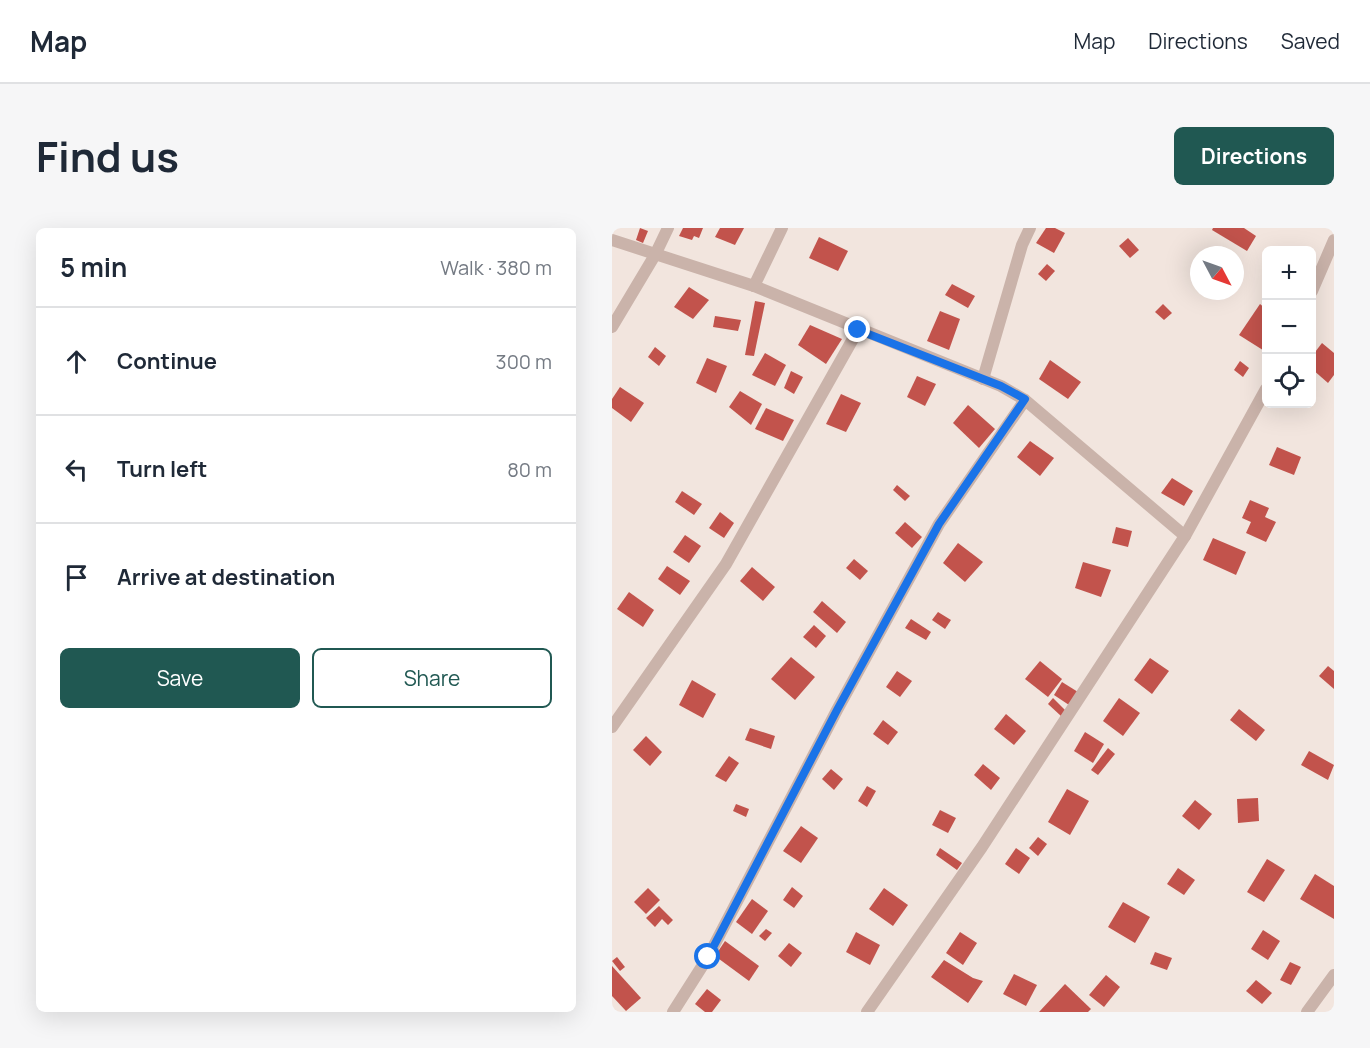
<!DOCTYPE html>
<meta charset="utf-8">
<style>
:root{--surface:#fff;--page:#f6f6f7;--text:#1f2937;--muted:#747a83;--line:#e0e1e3;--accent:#205852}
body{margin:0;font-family:Manrope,sans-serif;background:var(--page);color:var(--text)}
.controls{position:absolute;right:18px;top:18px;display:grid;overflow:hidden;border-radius:9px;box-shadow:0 6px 24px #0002}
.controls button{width:54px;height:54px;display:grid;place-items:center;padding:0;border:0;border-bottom:2px solid var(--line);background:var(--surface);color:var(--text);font:30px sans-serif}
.compass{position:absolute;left:578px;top:18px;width:54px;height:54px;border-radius:50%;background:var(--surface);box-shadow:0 6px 24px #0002;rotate:131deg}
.stop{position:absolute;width:18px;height:18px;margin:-14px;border:4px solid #1a73e8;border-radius:50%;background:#fff}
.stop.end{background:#1a73e8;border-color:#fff;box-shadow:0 2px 6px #0008}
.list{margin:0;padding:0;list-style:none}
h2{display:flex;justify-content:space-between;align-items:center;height:78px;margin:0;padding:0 24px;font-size:26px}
h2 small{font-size:20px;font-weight:400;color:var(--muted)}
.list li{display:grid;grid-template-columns:39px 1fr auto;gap:18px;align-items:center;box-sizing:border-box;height:108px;padding:0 24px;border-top:2px solid var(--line)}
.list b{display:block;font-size:22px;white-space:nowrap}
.list em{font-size:20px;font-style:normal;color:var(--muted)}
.actions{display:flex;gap:12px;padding:18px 24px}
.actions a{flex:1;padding:14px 0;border:2px solid var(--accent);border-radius:9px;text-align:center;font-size:21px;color:var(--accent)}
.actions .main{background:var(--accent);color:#fff}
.icon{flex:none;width:33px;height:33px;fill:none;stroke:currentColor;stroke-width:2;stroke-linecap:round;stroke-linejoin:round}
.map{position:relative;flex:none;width:722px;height:784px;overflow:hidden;border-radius:9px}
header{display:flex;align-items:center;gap:36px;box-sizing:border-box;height:84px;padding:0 30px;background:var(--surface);border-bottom:2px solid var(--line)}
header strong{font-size:28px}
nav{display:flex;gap:33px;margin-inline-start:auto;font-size:21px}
.intro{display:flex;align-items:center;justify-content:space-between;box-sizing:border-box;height:144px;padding:0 36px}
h1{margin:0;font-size:42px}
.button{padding:15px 27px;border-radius:9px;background:var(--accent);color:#fff;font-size:21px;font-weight:700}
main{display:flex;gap:36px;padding:0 36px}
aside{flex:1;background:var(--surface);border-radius:9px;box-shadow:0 6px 24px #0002}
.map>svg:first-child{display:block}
.building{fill:#c2534c}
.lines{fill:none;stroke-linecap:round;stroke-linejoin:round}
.street{stroke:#cab3aa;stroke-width:12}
.route{stroke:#1a73e8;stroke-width:8}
</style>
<header>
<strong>Map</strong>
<nav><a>Map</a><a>Directions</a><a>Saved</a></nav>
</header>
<div class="intro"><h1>Find us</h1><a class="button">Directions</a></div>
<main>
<aside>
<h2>5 min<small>Walk · 380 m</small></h2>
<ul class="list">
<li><svg class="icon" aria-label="ahead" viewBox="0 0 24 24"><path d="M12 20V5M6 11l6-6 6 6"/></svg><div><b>Continue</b></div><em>300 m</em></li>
<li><svg class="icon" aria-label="left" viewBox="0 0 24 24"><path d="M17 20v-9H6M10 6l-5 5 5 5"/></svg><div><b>Turn left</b></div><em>80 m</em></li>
<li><svg class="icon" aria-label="arrive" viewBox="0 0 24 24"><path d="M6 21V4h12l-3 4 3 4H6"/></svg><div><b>Arrive at destination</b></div></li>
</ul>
<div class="actions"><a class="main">Save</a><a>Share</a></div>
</aside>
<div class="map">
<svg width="722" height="784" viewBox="0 0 722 784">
<rect width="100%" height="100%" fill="#f2e5de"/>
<g class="building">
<path d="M28,0L36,3L31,15L24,12Z"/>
<path d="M71,0H91L87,10L82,8L80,12L67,8Z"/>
<path d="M108,0H132L123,17L103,9Z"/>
<path d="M434,0H443L453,5L442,25L424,15Z"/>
<path d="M601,0H632L644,8L635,23L600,2Z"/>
<path d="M207,9L236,23L226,43L197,30Z"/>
<path d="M516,10L527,22L518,30L507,18Z"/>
<path d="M435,36L443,43L434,53L426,46Z"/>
<path d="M340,56L363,68L356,80L333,67Z"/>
<path d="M77,59L97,72L81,91L62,79Z"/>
<path d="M143,73L153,75L142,128L133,127Z"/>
<path d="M551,76L560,85L552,92L543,84Z"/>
<path d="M648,76L654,81V124L627,107Z"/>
<path d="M328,83L348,91L337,122L315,113Z"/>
<path d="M103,88L129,92L126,103L101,99Z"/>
<path d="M198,97L230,111L214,136L186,117Z"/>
<path d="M710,115L722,125V147L716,155L700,141V128Z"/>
<path d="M43,119L54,128L47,138L36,129Z"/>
<path d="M153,125L174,137L163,158L140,147Z"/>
<path d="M95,130L115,138L104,165L84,155Z"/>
<path d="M438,132L469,154L456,171L427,151Z"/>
<path d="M628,133L637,140L631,149L622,142Z"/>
<path d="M179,143L191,149L182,166L172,160Z"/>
<path d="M305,148L324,156L313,178L295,169Z"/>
<path d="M8,159L32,175L19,194L0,180V171Z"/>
<path d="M128,163L150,176L139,197L117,179Z"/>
<path d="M229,166L249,175L234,204L214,196Z"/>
<path d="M356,177L383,201L367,220L341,195Z"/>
<path d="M154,180L182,192L171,213L143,201Z"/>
<path d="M418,213L442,230L428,248L405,229Z"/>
<path d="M665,219L689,229L682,247L657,237Z"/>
<path d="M560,250L581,263L572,278L549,265Z"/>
<path d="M285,257L298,268L293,273L281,262Z"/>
<path d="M70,263L90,276L82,287L63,274Z"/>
<path d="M638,272L657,280L653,289L664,294L654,314L634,305L639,294L630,290Z"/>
<path d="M108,284L122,295L112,310L97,300Z"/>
<path d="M293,294L310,309L300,320L283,305Z"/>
<path d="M504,299L520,303L516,319L500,315Z"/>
<path d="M73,307L89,318L77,335L61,324Z"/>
<path d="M601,310L634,324L624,347L591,332Z"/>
<path d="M346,315L371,334L353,354L331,335Z"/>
<path d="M242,331L256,343L248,352L234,340Z"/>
<path d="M471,334L499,342L489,369L463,360Z"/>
<path d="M55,338L78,353L68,367L46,351Z"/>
<path d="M140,339L163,359L151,373L128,353Z"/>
<path d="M17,364L42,382L31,399L5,381Z"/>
<path d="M210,373L234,394L225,405L201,384Z"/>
<path d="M326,384L339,392L333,401L320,392Z"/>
<path d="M299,391L319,404L314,412L293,400Z"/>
<path d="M202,397L214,408L204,420L191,409Z"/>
<path d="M179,429L203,449L183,472L159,451Z"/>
<path d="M538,430L557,443L540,466L522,452Z"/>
<path d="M428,433L450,451L436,469L413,451Z"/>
<path d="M716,438L722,443V461L707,448Z"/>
<path d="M285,443L300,453L288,469L274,459Z"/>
<path d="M80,452L104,466L91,490L67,477Z"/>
<path d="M450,454L466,464L457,477L442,467Z"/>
<path d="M441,470L454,483L449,488L436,476Z"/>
<path d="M507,470L528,485L511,508L491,493Z"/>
<path d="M627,481L653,502L644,513L618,492Z"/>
<path d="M394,486L414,503L402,517L382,501Z"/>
<path d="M271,492L286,504L276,517L261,506Z"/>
<path d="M138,500L163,508L159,521L133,512Z"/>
<path d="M473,504L492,516L481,535L462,523Z"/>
<path d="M34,508L50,524L38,538L21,522Z"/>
<path d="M496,520L503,526L486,547L479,542Z"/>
<path d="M697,523L722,537L716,552L689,537Z"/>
<path d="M117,528L127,535L114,554L103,548Z"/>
<path d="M371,536L388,550L379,562L362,547Z"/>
<path d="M219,541L231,551L222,562L210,551Z"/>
<path d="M255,558L264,563L255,579L246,573Z"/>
<path d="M455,561L477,573L458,607L436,594Z"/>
<path d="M646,570L647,593L626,595L625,571Z"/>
<path d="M583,572L600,586L587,602L570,588Z"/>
<path d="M124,576L137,581L134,589L121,583Z"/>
<path d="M328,582L344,590L336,605L320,597Z"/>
<path d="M189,598L206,610L189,635L171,623Z"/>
<path d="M426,609L435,616L426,628L417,620Z"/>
<path d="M328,620L350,635L345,642L324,627Z"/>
<path d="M404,620L418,630L407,646L393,636Z"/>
<path d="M655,631L673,642L652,674L635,664Z"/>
<path d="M566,640L583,652L572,667L555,656Z"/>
<path d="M703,646L722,658V691L688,671Z"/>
<path d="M180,659L191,668L182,680L171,672Z"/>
<path d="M36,660L48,672L34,686L22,674Z"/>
<path d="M272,660L296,677L281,698L257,681Z"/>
<path d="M140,671L156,683L140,706L124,694Z"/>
<path d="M511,674L538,689L523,715L496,699Z"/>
<path d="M47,678L61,692L56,697L50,691L43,699L34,690Z"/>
<path d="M154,701L160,705L153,713L147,708Z"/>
<path d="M651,702L668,713L656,732L639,721Z"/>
<path d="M244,704L268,717L258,737L234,724Z"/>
<path d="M348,704L365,715L351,737L334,725Z"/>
<path d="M113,713L147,738L137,753L103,728Z"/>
<path d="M177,715L190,725L179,739L166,728Z"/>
<path d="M543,724L560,730L555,742L538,736Z"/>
<path d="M5,729L13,739L8,743L0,733Z"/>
<path d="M332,732L361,750L371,753L356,775L319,749Z"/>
<path d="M678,734L689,739L679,757L668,752Z"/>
<path d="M0,738L29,770L14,783L0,768Z"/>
<path d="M402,746L425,757L414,778L391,766Z"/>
<path d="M494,747L508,759L492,779L477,767Z"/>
<path d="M644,752L660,765L650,776L634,763Z"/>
<path d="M453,756L479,781L476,784H427Z"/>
<path d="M95,761L109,772L100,784H93L83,776Z"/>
</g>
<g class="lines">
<g class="street">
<path d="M0,12L142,58L389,158L413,172L573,308"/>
<path d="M142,58L170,0"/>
<path d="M700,63L722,12"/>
<path d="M0,99L43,27L56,0"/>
<path d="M371,151L410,17L418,0"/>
<path d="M0,499L114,336L246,102"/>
<path d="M61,784L96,729L225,482L327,296L413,172"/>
<path d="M255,784L370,619L573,308L654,161"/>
<path d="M695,784L722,747"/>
</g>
</g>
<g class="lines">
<path class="route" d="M96,729L225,482L327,296L413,171L389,158L246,102"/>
</g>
</svg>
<div class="controls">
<button>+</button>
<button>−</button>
<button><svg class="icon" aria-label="locate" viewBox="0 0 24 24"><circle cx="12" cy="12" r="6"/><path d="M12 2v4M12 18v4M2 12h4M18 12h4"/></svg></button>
</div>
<svg class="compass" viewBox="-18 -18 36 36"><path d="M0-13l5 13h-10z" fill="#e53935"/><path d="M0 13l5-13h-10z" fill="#747a83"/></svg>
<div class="stop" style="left:96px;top:729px"></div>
<div class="stop end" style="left:246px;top:102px"></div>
</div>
</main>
